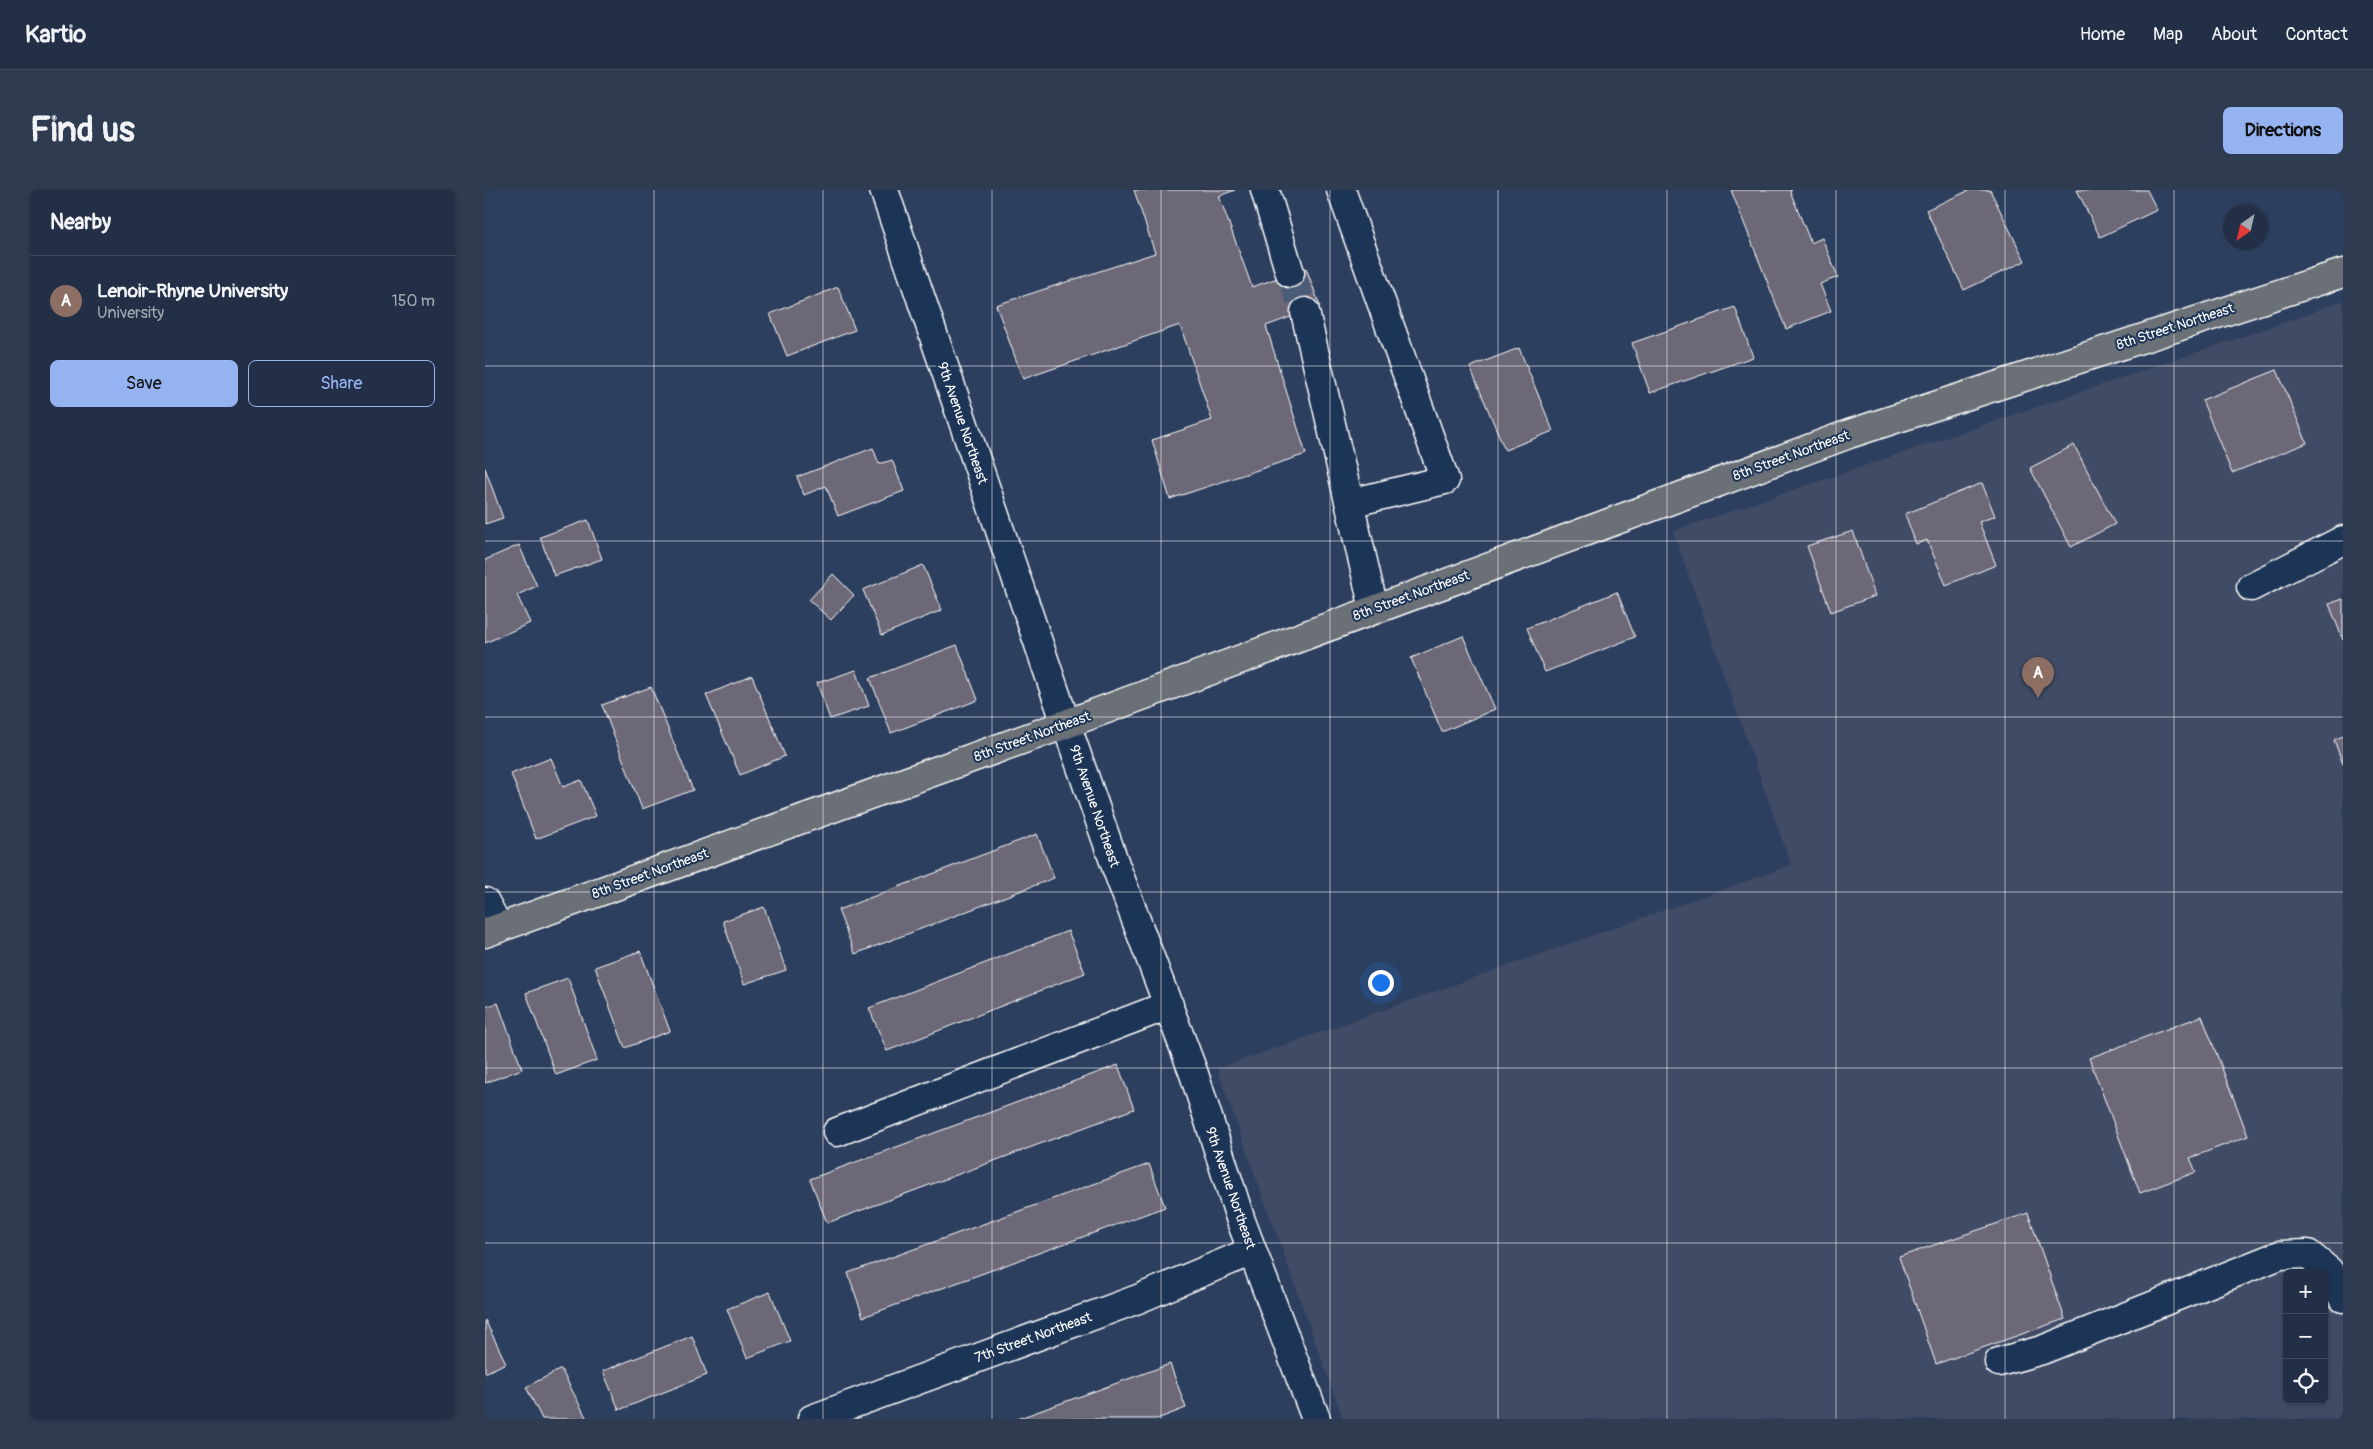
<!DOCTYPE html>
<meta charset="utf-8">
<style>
:root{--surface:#222f46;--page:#2e3b51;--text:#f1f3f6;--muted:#a2a9b3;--line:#3f4a5f;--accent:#95b2f1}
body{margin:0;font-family:Pangolin,sans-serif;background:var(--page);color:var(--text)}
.controls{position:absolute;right:15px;bottom:15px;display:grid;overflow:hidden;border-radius:8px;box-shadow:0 1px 4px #0004}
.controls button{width:45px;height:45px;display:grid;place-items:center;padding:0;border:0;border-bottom:1px solid var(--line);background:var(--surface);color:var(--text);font:25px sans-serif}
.compass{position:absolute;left:1738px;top:15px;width:45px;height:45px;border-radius:50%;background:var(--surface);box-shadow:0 1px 4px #0004;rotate:214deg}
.you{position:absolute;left:895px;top:792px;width:18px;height:18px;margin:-12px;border:4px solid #fff;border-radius:50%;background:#1a73e8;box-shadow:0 0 0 8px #1a73e833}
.badge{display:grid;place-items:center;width:32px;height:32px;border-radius:50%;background:var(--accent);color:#fff;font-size:16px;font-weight:700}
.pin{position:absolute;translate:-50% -41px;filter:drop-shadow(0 1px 2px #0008)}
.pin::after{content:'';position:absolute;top:26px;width:18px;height:15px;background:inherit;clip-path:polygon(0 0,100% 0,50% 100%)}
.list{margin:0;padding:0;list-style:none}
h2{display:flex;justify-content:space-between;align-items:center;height:65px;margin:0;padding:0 20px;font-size:21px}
h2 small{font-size:16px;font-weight:400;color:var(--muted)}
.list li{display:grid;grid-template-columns:32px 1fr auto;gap:15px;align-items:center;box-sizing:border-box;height:90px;padding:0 20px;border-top:1px solid var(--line)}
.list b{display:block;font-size:19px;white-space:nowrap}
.list p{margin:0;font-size:16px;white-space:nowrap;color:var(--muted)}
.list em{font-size:16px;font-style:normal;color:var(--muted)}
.actions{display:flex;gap:10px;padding:15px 20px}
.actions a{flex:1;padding:11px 0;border:1px solid var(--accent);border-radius:8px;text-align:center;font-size:18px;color:var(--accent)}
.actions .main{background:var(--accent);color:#111}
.icon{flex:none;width:28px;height:28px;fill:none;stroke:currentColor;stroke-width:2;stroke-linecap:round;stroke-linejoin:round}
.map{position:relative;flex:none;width:1858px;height:1229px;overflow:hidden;border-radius:8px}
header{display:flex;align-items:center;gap:30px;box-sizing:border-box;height:70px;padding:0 25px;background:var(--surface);border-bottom:1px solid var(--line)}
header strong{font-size:24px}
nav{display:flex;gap:28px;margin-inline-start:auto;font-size:18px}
.intro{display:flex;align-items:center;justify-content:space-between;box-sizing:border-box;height:120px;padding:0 30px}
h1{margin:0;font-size:35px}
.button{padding:12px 22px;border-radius:8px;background:var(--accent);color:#111;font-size:18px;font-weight:700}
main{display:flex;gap:30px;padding:0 30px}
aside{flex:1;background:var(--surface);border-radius:8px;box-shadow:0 1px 4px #0004}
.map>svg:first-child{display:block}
.built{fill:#404b66;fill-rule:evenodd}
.building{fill:#6c6778;stroke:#fff}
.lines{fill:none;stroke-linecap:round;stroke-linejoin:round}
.minor-tunnel{stroke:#4c5c76;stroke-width:28;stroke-dasharray:28 14;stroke-linecap:butt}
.minor-casing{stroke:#fff;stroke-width:31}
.major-casing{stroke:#fff;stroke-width:31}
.minor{stroke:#1d3557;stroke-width:28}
.major{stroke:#6b6f75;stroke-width:28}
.grid{fill:none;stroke:#fff;stroke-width:1;stroke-opacity:0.55}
.labels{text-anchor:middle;stroke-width:4;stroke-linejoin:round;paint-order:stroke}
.street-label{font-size:14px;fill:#fff;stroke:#1d3557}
</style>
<header>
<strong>Kartio</strong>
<nav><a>Home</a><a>Map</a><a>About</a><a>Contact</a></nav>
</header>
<div class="intro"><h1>Find us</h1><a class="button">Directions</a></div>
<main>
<aside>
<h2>Nearby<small></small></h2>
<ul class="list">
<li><span class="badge" style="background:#8d6e63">A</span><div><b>Lenoir-Rhyne University</b><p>University</p></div><em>150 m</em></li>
</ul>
<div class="actions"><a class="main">Save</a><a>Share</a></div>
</aside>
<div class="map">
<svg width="1858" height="1229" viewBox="0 0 1858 1229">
<rect width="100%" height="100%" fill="#2d3f5e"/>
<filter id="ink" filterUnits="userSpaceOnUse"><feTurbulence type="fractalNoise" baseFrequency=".02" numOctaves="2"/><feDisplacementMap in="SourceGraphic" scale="10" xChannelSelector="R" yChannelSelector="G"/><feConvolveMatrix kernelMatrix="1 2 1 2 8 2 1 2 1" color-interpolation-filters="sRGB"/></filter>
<g filter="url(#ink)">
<path class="built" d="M1858,110V1229H858L732,879L1306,675L1188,341L1821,125ZM1802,1083H1839V1210H1802Z"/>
<g class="building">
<path d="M649,0H750L734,6L767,97L821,78L835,116L781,136L821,264L685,309L667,250L727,230L695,135L538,189L511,115L670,63Z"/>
<path d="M1246,0H1307L1305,1L1326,53L1337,48L1353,87L1335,94L1346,121L1301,139Z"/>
<path d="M1485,0H1505L1540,71L1479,100L1441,20Z"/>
<path d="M1592,0H1662L1672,20L1615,47Z"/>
<path d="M353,97L370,140L302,166L285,124Z"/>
<path d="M1250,117L1268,167L1165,203L1147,153Z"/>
<path d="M1034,158L1068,241L1020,260L985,177Z"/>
<path d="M1792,180L1822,253L1747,283L1717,210Z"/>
<path d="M1589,255L1630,334L1586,357L1545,278Z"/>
<path d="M388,258L394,274L407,270L419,301L353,326L341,296L319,305L312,287Z"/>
<path d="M0,278L18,328L0,334Z"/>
<path d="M1497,293L1510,326L1494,332L1511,375L1461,395L1442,350L1431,354L1420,324Z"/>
<path d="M103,330L117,369L69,386L55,347Z"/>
<path d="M1368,341L1390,406L1346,422L1322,356Z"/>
<path d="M34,355L52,396L32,405L45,433L0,453V370Z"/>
<path d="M438,375L457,420L397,445L378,400Z"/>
<path d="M348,384L369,405L346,430L324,410Z"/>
<path d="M1132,402L1150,447L1060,482L1042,438Z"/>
<path d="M1858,409V450L1844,414Z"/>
<path d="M978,446L1010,519L957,542L926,468Z"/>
<path d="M472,455L493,510L406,543L385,488Z"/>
<path d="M371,480L384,516L345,529L332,493Z"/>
<path d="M267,486L300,566L255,585L221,505Z"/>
<path d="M166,497L208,600L157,619L117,515Z"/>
<path d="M1858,546V574L1849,550Z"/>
<path d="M66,568L78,597L96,590L111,626L51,649L26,584Z"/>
<path d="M552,644L569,688L370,764L353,720Z"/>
<path d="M279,717L301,780L259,794L238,731Z"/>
<path d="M583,741L600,783L402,861L384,818Z"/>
<path d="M155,761L185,841L140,858L110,777Z"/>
<path d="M83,788L112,870L71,885L41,803Z"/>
<path d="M13,813L37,879L0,893V817Z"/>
<path d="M1717,826L1763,946L1705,968L1711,982L1655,1003L1604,868Z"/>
<path d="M633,875L649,919L342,1033L325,989Z"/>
<path d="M664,974L680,1017L378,1127L363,1083Z"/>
<path d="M1543,1023L1580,1129L1451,1174L1414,1067Z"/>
<path d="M285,1102L305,1151L262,1168L242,1119Z"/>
<path d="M0,1130L21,1173L0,1183Z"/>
<path d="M207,1146L222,1185L134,1220L118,1181Z"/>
<path d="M685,1174L701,1218L672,1229H532Z"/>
<path d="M76,1179L102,1229H57L41,1197Z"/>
</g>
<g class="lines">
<path class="minor-tunnel" d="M805,83L820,122"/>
<defs>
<g id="minor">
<path d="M399,0L581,534L631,677L709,884L756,1031L831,1229"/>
<path d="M780,0L805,83"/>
<path d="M856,0L960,290L865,313"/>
<path d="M820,122L889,419"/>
<path d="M1766,397L1858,350"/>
<path d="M0,712L14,738"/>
<path d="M352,942L684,815"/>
<path d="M1514,1172L1557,1160L1795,1065L1823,1064L1844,1081L1858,1108"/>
<path d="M327,1229L653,1109L767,1061"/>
</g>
<path id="major" d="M0,743L581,534L1364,244L1858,83"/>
</defs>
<use href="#minor" class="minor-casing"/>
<use href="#major" class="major-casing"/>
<use href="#minor" class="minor"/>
<use href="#major" class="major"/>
</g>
</g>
<path class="grid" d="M169,0V1229M338,0V1229M507,0V1229M676,0V1229M845,0V1229M1013,0V1229M1182,0V1229M1351,0V1229M1520,0V1229M1689,0V1229M0,176H1858M0,351H1858M0,527H1858M0,702H1858M0,878H1858M0,1053H1858"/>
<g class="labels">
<g class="street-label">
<text transform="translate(1690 136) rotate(-18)" y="5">8th Street Northeast</text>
<text transform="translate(478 233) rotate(71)" y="5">9th Avenue Northeast</text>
<text transform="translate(1306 265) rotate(-20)" y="5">8th Street Northeast</text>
<text transform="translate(926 405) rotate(-20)" y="5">8th Street Northeast</text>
<text transform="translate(547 546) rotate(-20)" y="5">8th Street Northeast</text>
<text transform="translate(610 616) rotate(71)" y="5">9th Avenue Northeast</text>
<text transform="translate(165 683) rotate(-20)" y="5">8th Street Northeast</text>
<text transform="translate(746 998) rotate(71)" y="5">9th Avenue Northeast</text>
<text transform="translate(548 1147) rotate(-20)" y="5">7th Street Northeast</text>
</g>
</g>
</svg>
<div class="controls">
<button>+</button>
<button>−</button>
<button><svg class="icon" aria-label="locate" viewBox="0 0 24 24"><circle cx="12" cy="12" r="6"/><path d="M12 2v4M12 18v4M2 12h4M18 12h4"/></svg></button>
</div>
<svg class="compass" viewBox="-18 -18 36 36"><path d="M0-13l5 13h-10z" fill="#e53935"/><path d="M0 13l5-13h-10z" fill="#a2a9b3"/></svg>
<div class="you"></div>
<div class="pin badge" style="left:1553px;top:508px;background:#8d6e63">A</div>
</div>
</main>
